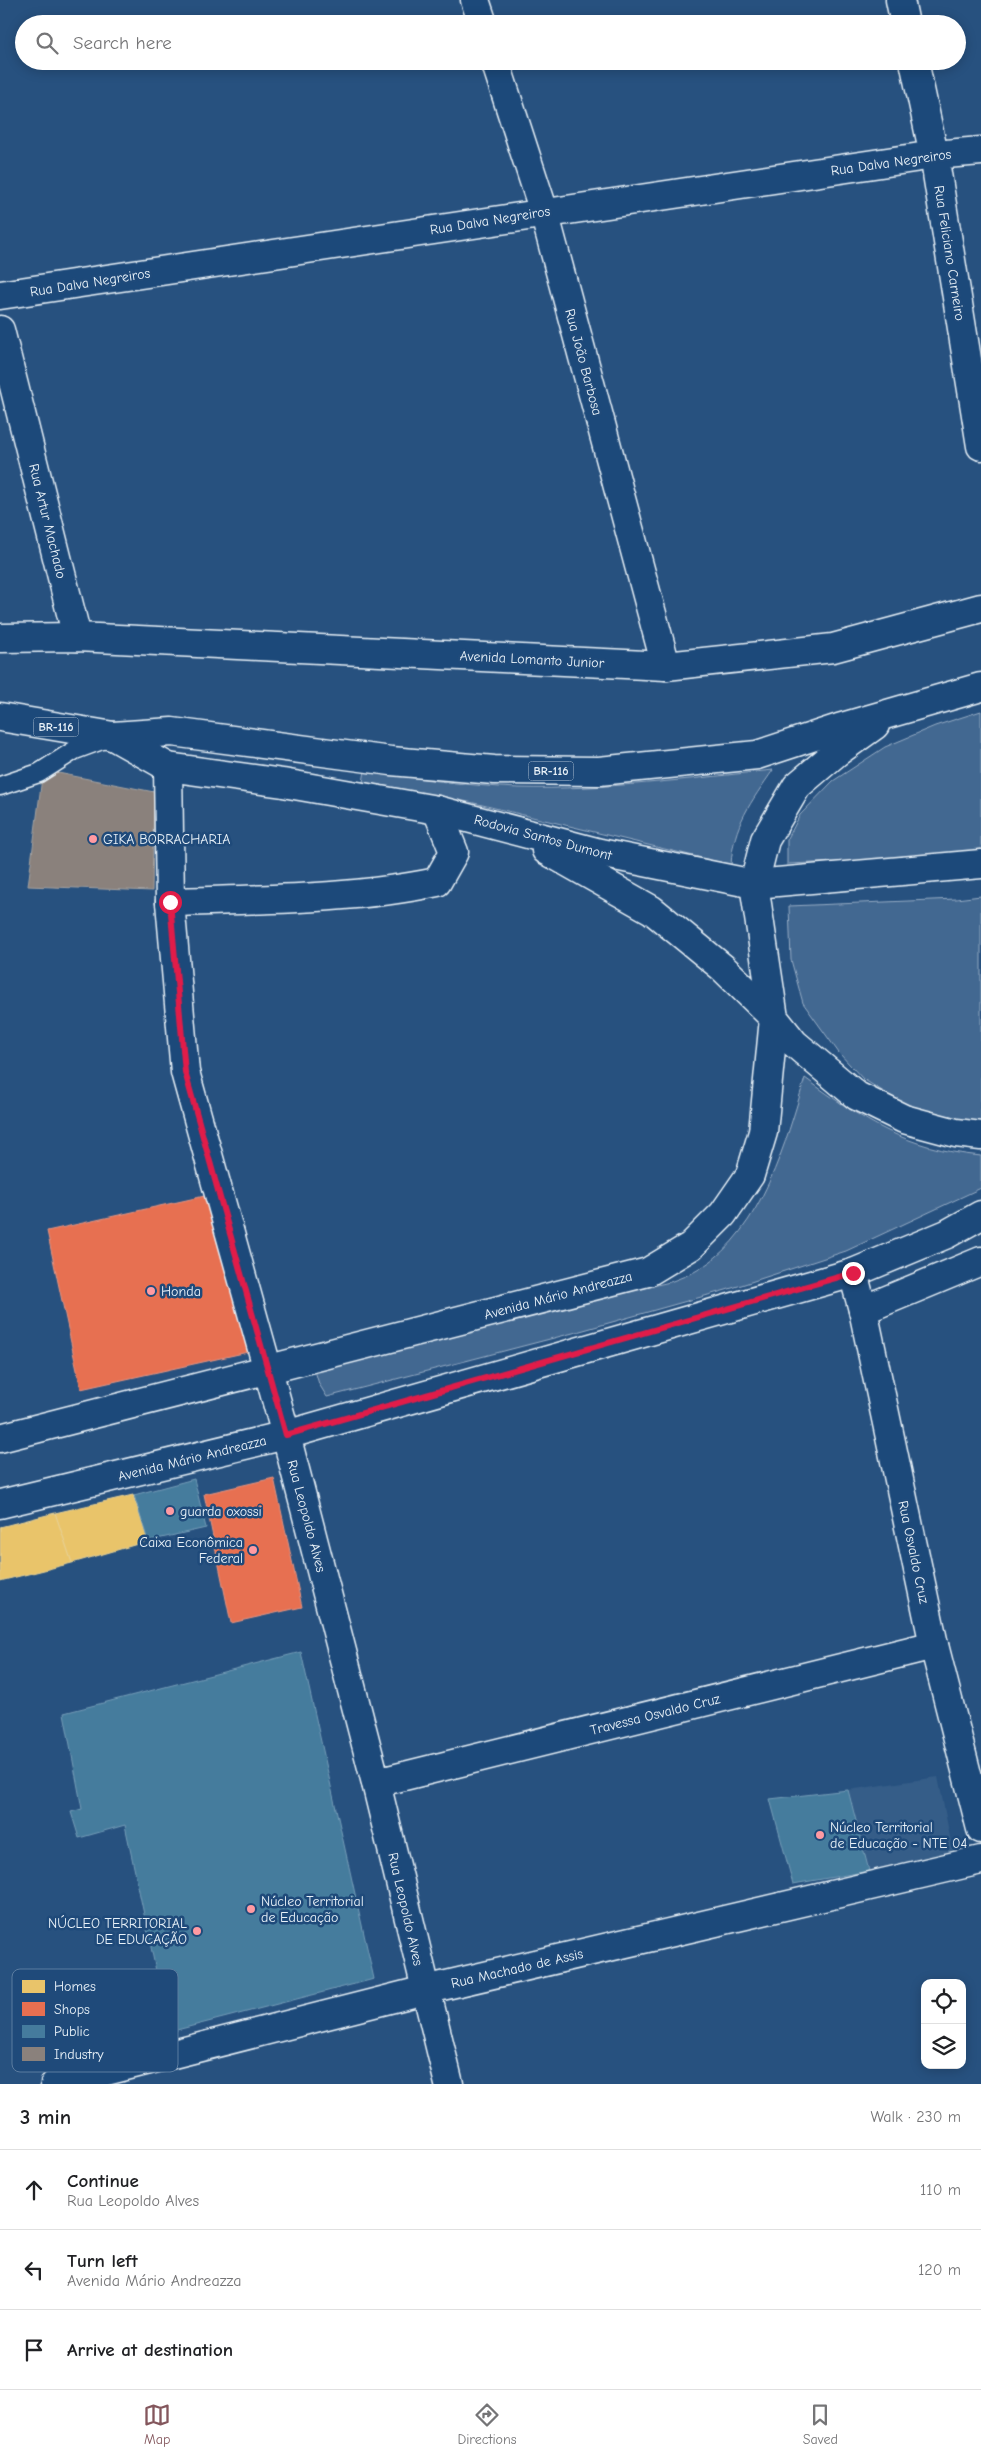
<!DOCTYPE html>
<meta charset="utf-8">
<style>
:root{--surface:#fff;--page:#f6f6f6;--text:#202124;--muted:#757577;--line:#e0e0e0;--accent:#84575d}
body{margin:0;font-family:"Comic Neue",sans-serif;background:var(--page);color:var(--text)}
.controls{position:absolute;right:15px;bottom:15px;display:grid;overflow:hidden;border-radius:10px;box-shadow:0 2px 12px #0003}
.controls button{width:45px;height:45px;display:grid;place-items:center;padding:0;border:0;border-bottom:1px solid var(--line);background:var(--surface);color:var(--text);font:25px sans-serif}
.stop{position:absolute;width:15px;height:15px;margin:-11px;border:4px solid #e11d48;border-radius:50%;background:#fff}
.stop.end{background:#e11d48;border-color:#fff;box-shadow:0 1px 5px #0008}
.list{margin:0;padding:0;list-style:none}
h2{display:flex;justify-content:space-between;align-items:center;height:65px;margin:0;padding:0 20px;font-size:21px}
h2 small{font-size:16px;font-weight:400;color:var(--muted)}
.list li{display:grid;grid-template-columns:32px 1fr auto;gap:15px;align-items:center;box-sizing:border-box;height:80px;padding:0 20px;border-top:1px solid var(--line)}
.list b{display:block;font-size:19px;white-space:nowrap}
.list p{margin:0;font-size:16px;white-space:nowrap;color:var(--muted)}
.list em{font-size:16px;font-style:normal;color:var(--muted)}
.icon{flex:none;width:28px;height:28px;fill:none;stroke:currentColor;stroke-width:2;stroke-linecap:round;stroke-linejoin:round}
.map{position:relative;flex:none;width:981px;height:2084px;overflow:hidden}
.search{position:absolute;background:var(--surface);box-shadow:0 2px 12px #0003;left:15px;right:15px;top:15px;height:55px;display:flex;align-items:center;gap:12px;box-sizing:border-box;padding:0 18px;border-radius:28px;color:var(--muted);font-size:19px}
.sheet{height:305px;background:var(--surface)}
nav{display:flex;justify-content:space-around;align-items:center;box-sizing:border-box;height:70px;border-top:1px solid var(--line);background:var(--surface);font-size:14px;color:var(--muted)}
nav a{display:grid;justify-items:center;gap:2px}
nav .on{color:var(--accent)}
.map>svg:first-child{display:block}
.built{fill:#355d88}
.grass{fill:#436891;stroke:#96acc4}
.homes{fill:#e9c46a;stroke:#e9d295}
.shops{fill:#e76f51;stroke:#e79683}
.public{fill:#457b9d;stroke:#769eb8}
.industry{fill:#8a817c;stroke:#a6a3a1}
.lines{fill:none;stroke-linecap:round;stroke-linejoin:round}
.lane-casing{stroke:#e8f1f8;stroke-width:21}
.street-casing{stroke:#e8f1f8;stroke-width:31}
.secondary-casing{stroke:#e8f1f8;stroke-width:31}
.highway-casing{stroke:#e8f1f8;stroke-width:31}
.lane{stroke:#1f4a7a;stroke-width:18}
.street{stroke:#1f4a7a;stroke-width:28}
.secondary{stroke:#1f4a7a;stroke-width:28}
.highway{stroke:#1f4a7a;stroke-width:28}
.route{stroke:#e11d48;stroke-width:6}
.poi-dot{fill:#ff9aa2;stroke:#1f4a7a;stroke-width:2}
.labels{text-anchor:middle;stroke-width:5;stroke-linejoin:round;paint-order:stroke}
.shield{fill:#1f4a7a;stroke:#acbfd2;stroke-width:1}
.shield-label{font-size:12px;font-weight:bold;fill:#e8f1f8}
.street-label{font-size:14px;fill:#e8f1f8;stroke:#1f4a7a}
.poi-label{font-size:14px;fill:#e8f1f8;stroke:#1f4a7a;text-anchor:start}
.key{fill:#1f4a7a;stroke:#5b7ca0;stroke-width:1}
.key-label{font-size:14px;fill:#e8f1f8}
</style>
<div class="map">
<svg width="981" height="2084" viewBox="0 0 981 2084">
<rect width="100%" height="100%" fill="#27517f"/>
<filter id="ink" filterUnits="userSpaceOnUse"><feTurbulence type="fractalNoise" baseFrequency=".02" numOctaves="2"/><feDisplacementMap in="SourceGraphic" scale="10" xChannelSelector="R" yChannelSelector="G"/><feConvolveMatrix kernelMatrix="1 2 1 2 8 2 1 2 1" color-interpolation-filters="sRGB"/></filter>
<g filter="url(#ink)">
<path class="built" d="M938,1777L953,1852L869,1871L848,1790Z"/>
<g class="grass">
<path d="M981,711V852L940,858L787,864V840L800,815L833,781L885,747L935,726Z"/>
<path d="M773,770C751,802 733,825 731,865L474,803L363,782L365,771C416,778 467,786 519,788C604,790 689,779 773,770Z"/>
<path d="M981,896V1125L918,1113L863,1079L839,1053L803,1003L791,960L789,906L956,899Z"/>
<path d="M805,1078C866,1122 904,1148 981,1156V1188L846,1251L726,1290L573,1333L327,1397L319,1384L313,1364L670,1282C680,1278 692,1274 701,1268C762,1230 786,1142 805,1078Z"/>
</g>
<g class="homes">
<path d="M133,1495L148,1541L72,1563L55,1513Z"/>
<path d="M55,1513L72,1563L0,1581V1527Z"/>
</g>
<g class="shops">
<path d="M218,1193L257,1350L81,1389L47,1231Z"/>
<path d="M274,1478L302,1607L231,1623L204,1494Z"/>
</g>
<g class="public">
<path d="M194,1479L206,1528L148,1541L134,1495Z"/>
<path d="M301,1652L374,1979L169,2032L125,1825L79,1838L71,1812L82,1809L64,1713Z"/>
<path d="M848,1790L869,1871L793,1884L770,1799Z"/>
</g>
<path class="industry" d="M43,770L154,792L152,891L28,886Z"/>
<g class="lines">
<defs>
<path id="lane" d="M0,786L39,773L75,750L110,737"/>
<g id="street">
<path d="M475,0L483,24"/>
<path d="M900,0L905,24"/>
<path d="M495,61L544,212L666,666"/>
<path d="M914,61L934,155L981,446"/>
<path d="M0,295L934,155L981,151"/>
<path d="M0,330L77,637"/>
<path d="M0,638L77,637L666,666L833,648L981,608"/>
<path d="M168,767L170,902L185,1072L286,1435L376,1783L449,2084"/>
<path d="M170,902C258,899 351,900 437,882L454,852L437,810"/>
<path d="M853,1273L863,1310L934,1645L981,1829"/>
<path d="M863,1310L981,1261"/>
<path d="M376,1783L934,1645"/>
<path d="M55,2084L425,1990L981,1860"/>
</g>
<g id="secondary">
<path d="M0,1438L648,1272L691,1246L723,1214L750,1175L763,1132L774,1018"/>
<path d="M0,1504L286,1435L853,1273L947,1234L981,1215"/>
</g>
<g id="highway">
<path d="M0,717L113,736L172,732L391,761L494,770L599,771L757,755L839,728L981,687"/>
<path d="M875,725L837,752L797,786L765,840L754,884L774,1018L794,1043L857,1096L904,1119L956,1133L981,1136"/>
<path d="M113,736L168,767L283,783L437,810L600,853L754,884L981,864"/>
<path d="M546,850L652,910L723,968L774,1018"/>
</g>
</defs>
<use href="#lane" class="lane-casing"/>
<use href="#street" class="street-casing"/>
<use href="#secondary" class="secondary-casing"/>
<use href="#highway" class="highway-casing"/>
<use href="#lane" class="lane"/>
<use href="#street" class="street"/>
<use href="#secondary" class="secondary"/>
<use href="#highway" class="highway"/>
</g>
</g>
<g class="lines" filter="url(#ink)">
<path class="route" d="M170,902L185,1072L286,1435L853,1273"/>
</g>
<g class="poi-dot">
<circle cx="93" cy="839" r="5"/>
<circle cx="151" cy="1291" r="5"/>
<circle cx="170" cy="1511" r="5"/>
<circle cx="253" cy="1550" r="5"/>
<circle cx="820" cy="1835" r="5"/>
<circle cx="251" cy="1909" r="5"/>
<circle cx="197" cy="1931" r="5"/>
</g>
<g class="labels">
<g class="shield">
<rect x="33.5" y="717.5" width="45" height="19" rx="4"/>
<rect x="528.5" y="761.5" width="45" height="19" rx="4"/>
</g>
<g class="shield-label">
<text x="56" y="731">BR-116</text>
<text x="551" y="775">BR-116</text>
</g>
<g class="street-label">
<text transform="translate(891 162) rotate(-8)" y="5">Rua Dalva Negreiros</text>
<text transform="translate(490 220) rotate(-9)" y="5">Rua Dalva Negreiros</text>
<text transform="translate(950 253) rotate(81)" y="5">Rua Feliciano Carneiro</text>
<text transform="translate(90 282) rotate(-9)" y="5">Rua Dalva Negreiros</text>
<text transform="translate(584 362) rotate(75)" y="5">Rua João Barbosa</text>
<text transform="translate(48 521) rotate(76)" y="5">Rua Artur Machado</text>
<text transform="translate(532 659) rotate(3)" y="5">Avenida Lomanto Junior</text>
<text transform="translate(543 837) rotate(15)" y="5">Rodovia Santos Dumont</text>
<text transform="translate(558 1295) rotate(-15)" y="5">Avenida Mário Andreazza</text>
<text transform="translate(192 1458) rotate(-14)" y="5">Avenida Mário Andreazza</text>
<text transform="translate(307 1516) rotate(75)" y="5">Rua Leopoldo Alves</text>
<text transform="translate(914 1552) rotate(78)" y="5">Rua Osvaldo Cruz</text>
<text transform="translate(655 1714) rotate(-14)" y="5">Travessa Osvaldo Cruz</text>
<text transform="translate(406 1909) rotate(77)" y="5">Rua Leopoldo Alves</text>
<text transform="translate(517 1968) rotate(-13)" y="5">Rua Machado de Assis</text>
</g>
<g class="poi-label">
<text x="103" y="844">GIKA BORRACHARIA</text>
<text x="161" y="1296">Honda</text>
<text x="180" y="1516">guarda oxossi</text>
<text x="243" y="1547" text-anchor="end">Caixa Econômica<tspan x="243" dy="16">Federal</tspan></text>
<text x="830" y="1832">Núcleo Territorial<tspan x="830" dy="16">de Educação - NTE 04</tspan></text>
<text x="261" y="1906">Núcleo Territorial<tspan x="261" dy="16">de Educação</tspan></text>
<text x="187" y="1928" text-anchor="end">NÚCLEO TERRITORIAL<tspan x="187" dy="16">DE EDUCAÇÃO</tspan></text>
</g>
</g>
<rect x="12" y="1969" width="166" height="103" rx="8" class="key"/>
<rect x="22" y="1980" width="23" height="13" fill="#e9c46a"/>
<rect x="22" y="2002" width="23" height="14" fill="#e76f51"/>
<rect x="22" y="2025" width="23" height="13" fill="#457b9d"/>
<rect x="22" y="2047" width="23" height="14" fill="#8a817c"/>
<g class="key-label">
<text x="54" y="1991">Homes</text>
<text x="54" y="2014">Shops</text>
<text x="54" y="2036">Public</text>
<text x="54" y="2059">Industry</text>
</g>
</svg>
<div class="controls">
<button><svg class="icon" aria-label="locate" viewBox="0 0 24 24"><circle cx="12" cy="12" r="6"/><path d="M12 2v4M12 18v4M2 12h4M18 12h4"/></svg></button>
<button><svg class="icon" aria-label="layers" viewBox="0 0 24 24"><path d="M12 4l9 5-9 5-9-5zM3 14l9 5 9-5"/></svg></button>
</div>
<div class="stop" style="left:170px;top:902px"></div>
<div class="stop end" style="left:853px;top:1273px"></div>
<div class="search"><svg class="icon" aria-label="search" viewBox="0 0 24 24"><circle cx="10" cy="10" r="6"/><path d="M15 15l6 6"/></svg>Search here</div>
</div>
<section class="sheet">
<h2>3 min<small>Walk · 230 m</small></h2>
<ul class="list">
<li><svg class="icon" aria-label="ahead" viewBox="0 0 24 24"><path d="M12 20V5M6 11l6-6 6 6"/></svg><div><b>Continue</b><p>Rua Leopoldo Alves</p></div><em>110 m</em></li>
<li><svg class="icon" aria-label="left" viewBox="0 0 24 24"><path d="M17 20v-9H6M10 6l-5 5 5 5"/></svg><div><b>Turn left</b><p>Avenida Mário Andreazza</p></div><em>120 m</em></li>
<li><svg class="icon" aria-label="arrive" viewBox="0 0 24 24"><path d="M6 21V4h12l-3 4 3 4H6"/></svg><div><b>Arrive at destination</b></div></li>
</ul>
</section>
<nav>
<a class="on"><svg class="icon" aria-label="map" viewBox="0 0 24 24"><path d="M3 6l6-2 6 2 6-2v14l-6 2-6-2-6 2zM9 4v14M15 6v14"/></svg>Map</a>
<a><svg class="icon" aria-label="directions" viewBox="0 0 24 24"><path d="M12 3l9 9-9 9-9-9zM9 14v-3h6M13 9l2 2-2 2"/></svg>Directions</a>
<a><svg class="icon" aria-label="saved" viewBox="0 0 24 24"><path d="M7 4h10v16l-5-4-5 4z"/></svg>Saved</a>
</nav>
